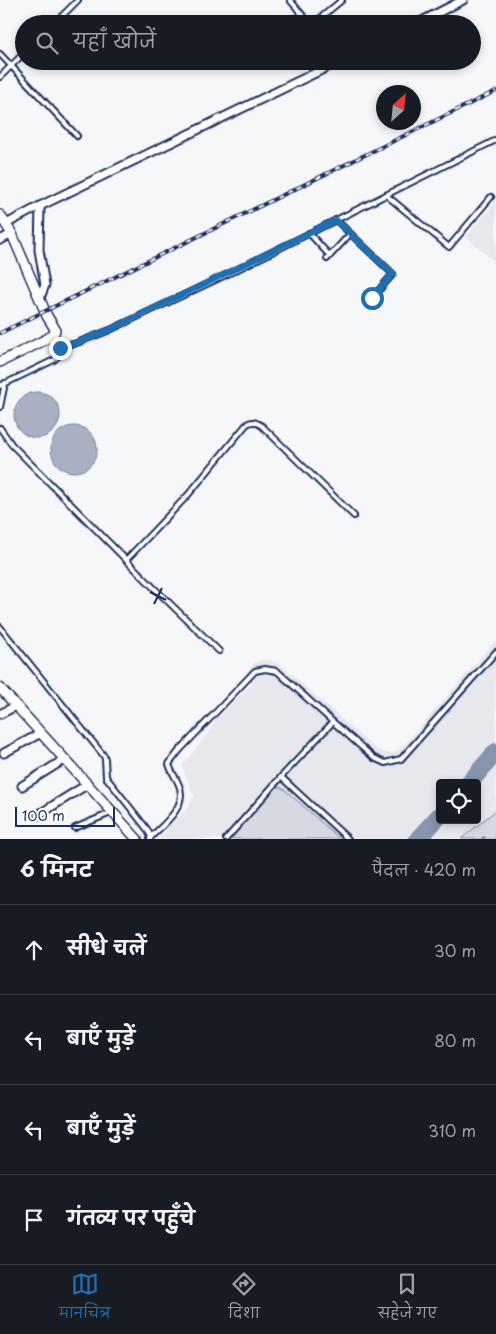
<!DOCTYPE html>
<html lang="hi">
<meta charset="utf-8">
<style>
:root{--surface:#171b24;--page:#242831;--text:#f1f3f6;--muted:#9ea1a6;--line:#363941;--accent:#1f6fb2}
body{margin:0;font-family:"Playpen Sans","Playpen Sans Deva",sans-serif;background:var(--page);color:var(--text)}
.controls{position:absolute;right:15px;bottom:15px;display:grid;overflow:hidden;border-radius:5px;box-shadow:0 2px 8px #0003}
.controls button{width:45px;height:45px;display:grid;place-items:center;padding:0;border:0;border-bottom:1px solid var(--line);background:var(--surface);color:var(--text);font:25px sans-serif}
.compass{position:absolute;left:376px;top:85px;width:45px;height:45px;border-radius:50%;background:var(--surface);box-shadow:0 2px 8px #0003;rotate:27deg}
.scale{position:absolute;left:15px;bottom:12px;width:100px;box-sizing:border-box;padding-left:5px;border:2px solid #1b2f5e;border-top:0;font-size:14px;line-height:18px;white-space:nowrap;color:#1b2f5e;-webkit-text-stroke:4px #fff;paint-order:stroke}
.stop{position:absolute;width:15px;height:15px;margin:-11px;border:4px solid #1f6fb2;border-radius:50%;background:#fff}
.stop.end{background:#1f6fb2;border-color:#fff;box-shadow:0 1px 5px #0008}
.list{margin:0;padding:0;list-style:none}
h2{display:flex;justify-content:space-between;align-items:center;height:65px;margin:0;padding:0 20px;font-size:21px}
h2 small{font-size:16px;font-weight:400;color:var(--muted)}
.list li{display:grid;grid-template-columns:32px 1fr auto;gap:15px;align-items:center;box-sizing:border-box;height:90px;padding:0 20px;border-top:1px solid var(--line)}
.list b{display:block;font-size:19px;white-space:nowrap}
.list em{font-size:16px;font-style:normal;color:var(--muted)}
.icon{flex:none;width:28px;height:28px;fill:none;stroke:currentColor;stroke-width:2;stroke-linecap:round;stroke-linejoin:round}
.map{position:relative;flex:none;width:496px;height:839px;overflow:hidden}
.search{position:absolute;background:var(--surface);box-shadow:0 2px 8px #0003;left:15px;right:15px;top:15px;height:55px;display:flex;align-items:center;gap:12px;box-sizing:border-box;padding:0 18px;border-radius:28px;color:var(--muted);font-size:19px}
.sheet{height:425px;background:var(--surface)}
nav{display:flex;justify-content:space-around;align-items:center;box-sizing:border-box;height:70px;border-top:1px solid var(--line);background:var(--surface);font-size:14px;color:var(--muted)}
nav a{display:grid;justify-items:center;gap:2px}
nav .on{color:var(--accent)}
.map>svg:first-child{display:block}
.built{fill:#e6e8ee;fill-rule:evenodd}
.green{fill:#d6d9e2;stroke:#7884a0}
.water{fill:#a9b0c1;stroke:#707c99}
.lines{fill:none;stroke-linecap:round;stroke-linejoin:round}
.stream{stroke:#707c99;stroke-width:2}
.taxiway{stroke:#8893ac;stroke-width:18}
.service-casing{stroke:#1b2f5e;stroke-width:8}
.minor-casing{stroke:#1b2f5e;stroke-width:11}
.tertiary-casing{stroke:#1b2f5e;stroke-width:12}
.service{stroke:#fff;stroke-width:4}
.minor{stroke:#fff;stroke-width:7}
.tertiary{stroke:#fff;stroke-width:9}
.rail-casing{stroke:#1b2f5e;stroke-width:4}
.rail{stroke:#fff;stroke-width:2;stroke-dasharray:5.5;stroke-linecap:butt}
.route{stroke:#1f6fb2;stroke-width:6}
.ticks{fill:none;stroke:#1b2f5e;stroke-width:2}
</style>
<div class="map">
<svg width="496" height="839" viewBox="0 0 496 839">
<rect width="100%" height="100%" fill="#f6f7f9"/>
<filter id="ink" filterUnits="userSpaceOnUse"><feTurbulence type="fractalNoise" baseFrequency=".02" numOctaves="2"/><feDisplacementMap in="SourceGraphic" scale="10" xChannelSelector="R" yChannelSelector="G"/><feConvolveMatrix kernelMatrix="1 2 1 2 8 2 1 2 1" color-interpolation-filters="sRGB"/></filter>
<g filter="url(#ink)">
<g class="built">
<path d="M496,202V263L466,237Z"/>
<path d="M496,640V839H159L170,825L188,808L194,796L182,766L209,732L215,720L255,681L246,672L257,661L270,660L279,663L374,748L384,753H394L406,743ZM440,783H477V820H440Z"/>
</g>
<g class="green">
<path d="M276,787H279L284,789L340,839H230Z"/>
<path d="M496,810V839H461Z"/>
</g>
<g class="water">
<circle cx="37" cy="415" r="23"/>
<circle cx="74" cy="449" r="23"/>
</g>
<g class="lines">
<path class="stream" d="M482,839L484,837"/>
<g class="taxiway">
<path d="M469,783L496,752"/>
<path d="M418,839L440,815"/>
</g>
<defs>
<g id="service">
<path d="M290,0L310,24"/>
<path d="M54,24L78,0"/>
<path d="M313,24L342,0"/>
<path d="M0,54L77,136"/>
<path d="M0,77L24,53"/>
<path d="M386,195L449,247L491,197"/>
<path d="M336,220L393,274L372,298"/>
<path d="M309,233L330,256"/>
<path d="M327,259L350,234"/>
<path d="M58,345L74,344L110,330L226,275L496,140"/>
<path d="M0,386L54,360L59,355L60,348L52,336"/>
<path d="M0,407L5,383"/>
<path d="M0,428L12,445L153,587L219,651"/>
<path d="M126,560L188,495L246,425C252,420 256,422 262,426L354,516"/>
<path d="M0,627L104,756L105,759L106,777L147,829L151,837L150,839"/>
<path d="M333,722L374,758L385,763L401,759L496,652"/>
<path d="M281,777L348,839"/>
<path d="M75,828L113,812"/>
<path d="M151,837C164,824 188,806 179,785C176,777 171,772 169,764L179,751L255,671L265,669L277,671L333,722L281,777L226,839"/>
</g>
<g id="minor">
<path d="M416,24L463,0"/>
<path d="M40,206L39,250L45,285L40,298"/>
<path d="M6,224L40,206L340,61"/>
<path d="M0,240L12,234"/>
<path d="M0,714L16,706"/>
<path d="M4,753L41,733"/>
<path d="M22,786L65,759"/>
<path d="M38,815L88,784"/>
</g>
<g id="tertiary">
<path d="M0,215L12,234L47,316L55,329C55,330 55,331 54,333C52,338 8,358 0,362"/>
<path d="M0,688L137,839"/>
</g>
</defs>
<use href="#service" class="service-casing"/>
<use href="#minor" class="minor-casing"/>
<use href="#tertiary" class="tertiary-casing"/>
<use href="#service" class="service"/>
<use href="#minor" class="minor"/>
<use href="#tertiary" class="tertiary"/>
<defs>
<path id="rail" d="M0,333L496,91"/>
</defs>
<use href="#rail" class="rail-casing"/>
<use href="#rail" class="rail"/>
</g>
</g>
<g class="lines" filter="url(#ink)">
<path class="route" d="M60,348L58,344H74L110,330L336,220L393,274L372,298"/>
</g>
<path class="ticks" d="M150,592L166,600M154,604L162,588"/>
</svg>
<div class="controls">
<button><svg class="icon" aria-label="locate" viewBox="0 0 24 24"><circle cx="12" cy="12" r="6"/><path d="M12 2v4M12 18v4M2 12h4M18 12h4"/></svg></button>
</div>
<svg class="compass" viewBox="-18 -18 36 36"><path d="M0-13l5 13h-10z" fill="#e53935"/><path d="M0 13l5-13h-10z" fill="#9ea1a6"/></svg>
<div class="scale">100 m</div>
<div class="stop" style="left:372px;top:298px"></div>
<div class="stop end" style="left:60px;top:348px"></div>
<div class="search"><svg class="icon" aria-label="search" viewBox="0 0 24 24"><circle cx="10" cy="10" r="6"/><path d="M15 15l6 6"/></svg>यहाँ खोजें</div>
</div>
<section class="sheet">
<h2>6 मिनट<small>पैदल · 420 m</small></h2>
<ul class="list">
<li><svg class="icon" aria-label="ahead" viewBox="0 0 24 24"><path d="M12 20V5M6 11l6-6 6 6"/></svg><div><b>सीधे चलें</b></div><em>30 m</em></li>
<li><svg class="icon" aria-label="left" viewBox="0 0 24 24"><path d="M17 20v-9H6M10 6l-5 5 5 5"/></svg><div><b>बाएँ मुड़ें</b></div><em>80 m</em></li>
<li><svg class="icon" aria-label="left" viewBox="0 0 24 24"><path d="M17 20v-9H6M10 6l-5 5 5 5"/></svg><div><b>बाएँ मुड़ें</b></div><em>310 m</em></li>
<li><svg class="icon" aria-label="arrive" viewBox="0 0 24 24"><path d="M6 21V4h12l-3 4 3 4H6"/></svg><div><b>गंतव्य पर पहुँचे</b></div></li>
</ul>
</section>
<nav>
<a class="on"><svg class="icon" aria-label="map" viewBox="0 0 24 24"><path d="M3 6l6-2 6 2 6-2v14l-6 2-6-2-6 2zM9 4v14M15 6v14"/></svg>मानचित्र</a>
<a><svg class="icon" aria-label="directions" viewBox="0 0 24 24"><path d="M12 3l9 9-9 9-9-9zM9 14v-3h6M13 9l2 2-2 2"/></svg>दिशा</a>
<a><svg class="icon" aria-label="saved" viewBox="0 0 24 24"><path d="M7 4h10v16l-5-4-5 4z"/></svg>सहेजे गए</a>
</nav>
